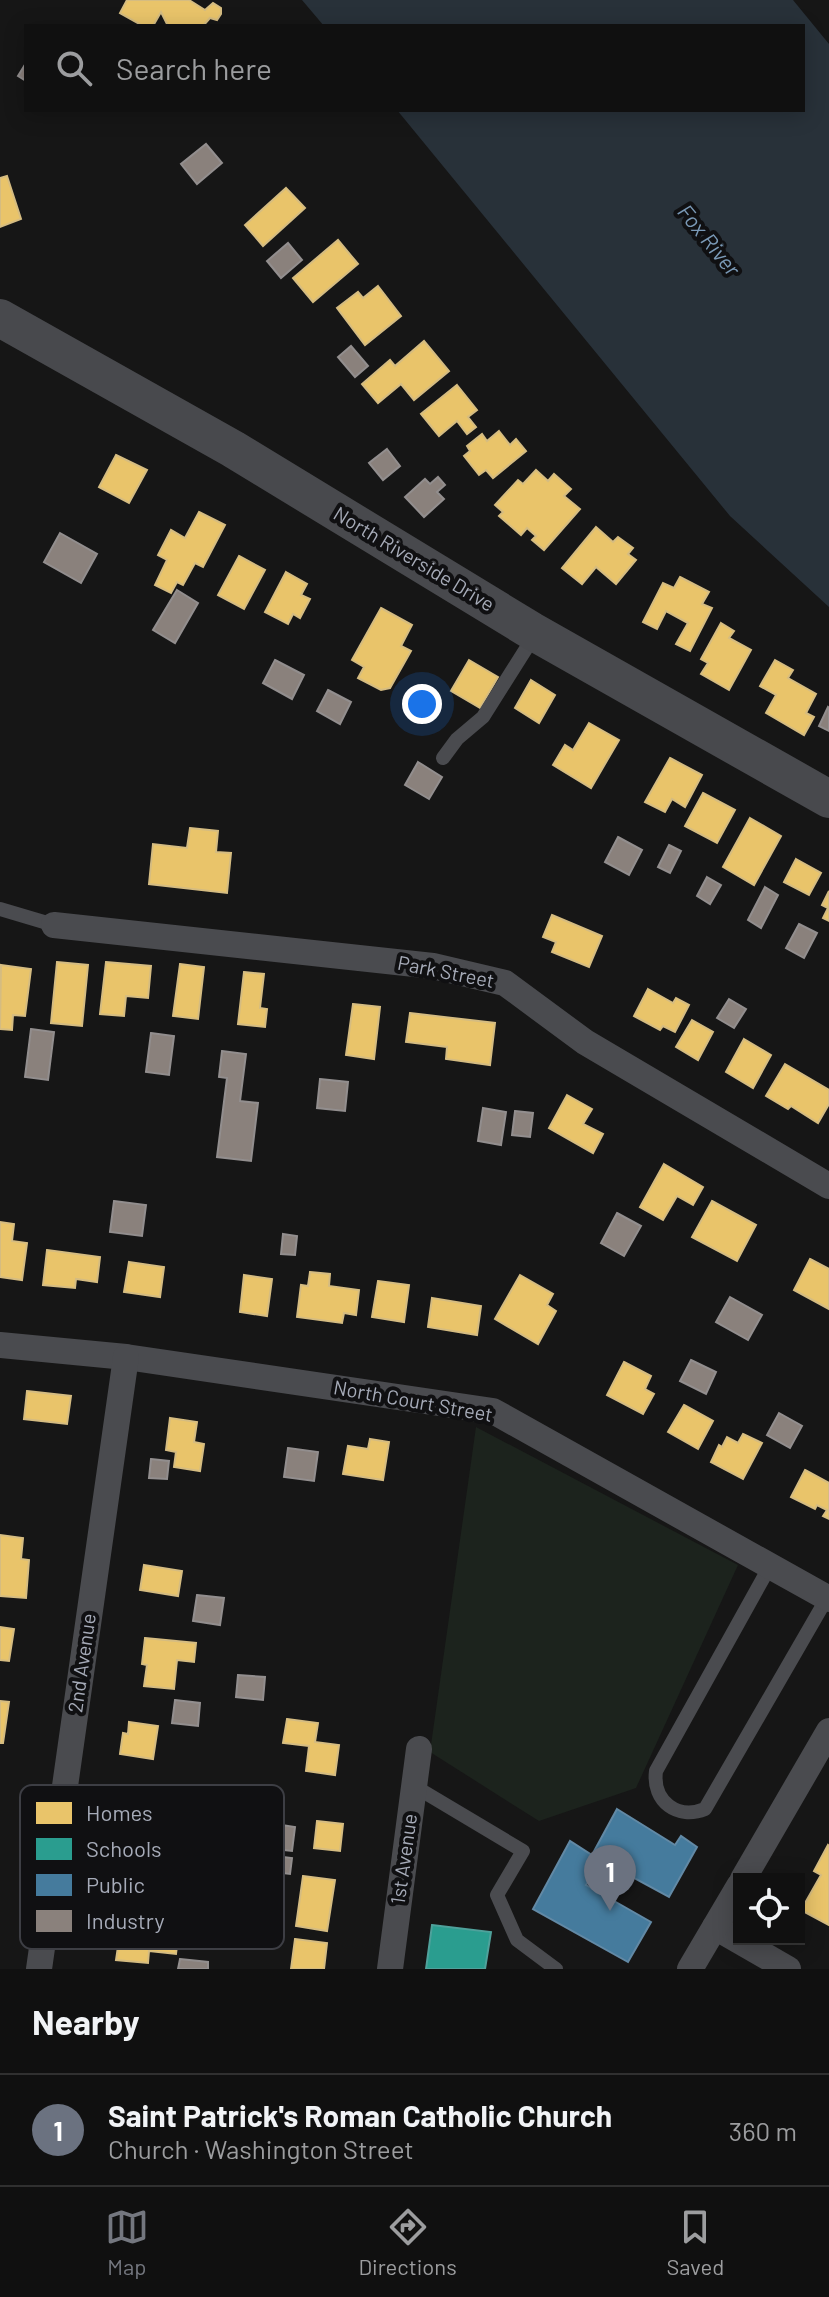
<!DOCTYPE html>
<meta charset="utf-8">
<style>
:root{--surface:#101010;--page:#191919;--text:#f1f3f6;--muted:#9c9d9f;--line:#303030;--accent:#74777f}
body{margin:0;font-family:Barlow,sans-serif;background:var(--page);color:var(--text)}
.controls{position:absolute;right:24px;bottom:24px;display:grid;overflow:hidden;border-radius:0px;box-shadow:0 4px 20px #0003}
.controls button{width:72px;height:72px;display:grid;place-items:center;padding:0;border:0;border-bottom:2px solid var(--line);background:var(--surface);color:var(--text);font:40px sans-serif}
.you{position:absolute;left:422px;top:704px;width:28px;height:28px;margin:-20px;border:6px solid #fff;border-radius:50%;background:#1a73e8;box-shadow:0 0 0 12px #1a73e833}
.badge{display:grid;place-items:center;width:52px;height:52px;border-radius:50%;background:var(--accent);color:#fff;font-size:26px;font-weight:700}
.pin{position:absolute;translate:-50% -66px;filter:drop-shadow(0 2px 4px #0008)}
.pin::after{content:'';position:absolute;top:42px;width:28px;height:24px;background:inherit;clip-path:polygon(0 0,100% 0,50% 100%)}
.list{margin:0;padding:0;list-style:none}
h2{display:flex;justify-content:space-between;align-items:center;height:104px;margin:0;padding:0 32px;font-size:34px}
h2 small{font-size:26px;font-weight:400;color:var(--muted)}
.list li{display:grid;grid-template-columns:52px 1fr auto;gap:24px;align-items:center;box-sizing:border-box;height:112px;padding:0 32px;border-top:2px solid var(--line)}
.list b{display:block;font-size:30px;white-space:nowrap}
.list p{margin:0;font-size:26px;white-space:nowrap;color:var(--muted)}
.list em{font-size:26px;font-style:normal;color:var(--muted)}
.icon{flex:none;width:44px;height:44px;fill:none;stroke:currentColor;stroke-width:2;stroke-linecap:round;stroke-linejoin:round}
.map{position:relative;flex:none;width:829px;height:1969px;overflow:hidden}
.search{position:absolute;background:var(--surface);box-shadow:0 4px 20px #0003;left:24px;right:24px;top:24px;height:88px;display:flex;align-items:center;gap:20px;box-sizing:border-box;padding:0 28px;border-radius:0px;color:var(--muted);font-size:30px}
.sheet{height:216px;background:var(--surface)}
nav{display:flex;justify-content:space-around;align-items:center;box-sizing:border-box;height:112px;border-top:2px solid var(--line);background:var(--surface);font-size:22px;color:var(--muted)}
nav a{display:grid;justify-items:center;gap:4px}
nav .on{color:var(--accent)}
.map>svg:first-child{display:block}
.green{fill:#1c231d}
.water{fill:#283139}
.homes{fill:#e9c46a;stroke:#d5bc81;stroke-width:2}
.schools{fill:#2a9d8f;stroke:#4fa19b;stroke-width:2}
.public{fill:#457b9d;stroke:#6289a5;stroke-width:2}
.industry{fill:#8a817c;stroke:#928e8e;stroke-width:2}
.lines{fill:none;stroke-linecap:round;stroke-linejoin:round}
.lane{stroke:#4a4b4f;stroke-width:14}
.street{stroke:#4a4b4f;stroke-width:26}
.secondary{stroke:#48494d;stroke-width:38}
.labels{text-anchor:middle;stroke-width:8;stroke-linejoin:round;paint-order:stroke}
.street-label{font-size:20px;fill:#a6abb8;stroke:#101012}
.water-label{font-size:22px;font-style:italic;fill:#7a99b6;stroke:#101012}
.key{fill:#101012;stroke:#3d3e44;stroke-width:2}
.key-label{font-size:22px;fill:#a6abb8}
</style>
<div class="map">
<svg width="829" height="1969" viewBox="0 0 829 1969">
<rect width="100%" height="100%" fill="#161616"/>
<path class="green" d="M476,1427L738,1565L636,1788L539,1821L430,1752Z"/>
<path class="water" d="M302,0H793L829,44V607L730,516L397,110H803V26H324Z"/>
<g class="homes">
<path d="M127,0H189L205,10L213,3L221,8V14L217,20L210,18L203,26H168L161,12L153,26H143L120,13Z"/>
<path d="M7,176L21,219L0,227V178Z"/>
<path d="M286,188L305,208L263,246L245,225Z"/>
<path d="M338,240L358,264L313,302L293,278Z"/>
<path d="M378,286L401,316L365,345L337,308L358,292L363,298Z"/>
<path d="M424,341L449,371L414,400L401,384L378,403L362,384L390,360L395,366Z"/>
<path d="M457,385L477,410L468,417L476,427L467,434L457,421L439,436L421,414Z"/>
<path d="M499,431L510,445L516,439L526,451L493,478L486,470L479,475L464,456L470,451L467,446L482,434L487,441Z"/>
<path d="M116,455L147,470L129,503L99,487Z"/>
<path d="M536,470L548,481L554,474L571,489L564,496L580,509L544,550L532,540L536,536L527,528L521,535L499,516L503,512L495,505L518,480L523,484Z"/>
<path d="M199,512L225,525L203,567L195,563L183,585L177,582L171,593L155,585L167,560L158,555L171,530L185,538Z"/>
<path d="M596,527L613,542L618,537L633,548L628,554L636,560L616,584L596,567L582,584L562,568Z"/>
<path d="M239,556L265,570L244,609L218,595Z"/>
<path d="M286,572L307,584L301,595L310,599L300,618L293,614L288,624L265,612Z"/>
<path d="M680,577L709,592L702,604L712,608L690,651L676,644L688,623L666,611L657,629L643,622L663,583L674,588Z"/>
<path d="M381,608L412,625L401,646L411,651L390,688L381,690L358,678L364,667L352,660Z"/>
<path d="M721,623L734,631L729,638L751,650L729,690L701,674L708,663L701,659Z"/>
<path d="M469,660L498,677L480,708L451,691Z"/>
<path d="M775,660L793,670L788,678L816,694L806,713L814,717L804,735L766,713L776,695L760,686Z"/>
<path d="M531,680L555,695L539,723L515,708Z"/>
<path d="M589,723L619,740L591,788L553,765L565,745L573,750Z"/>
<path d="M670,758L702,775L685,807L672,799L665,812L645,802Z"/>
<path d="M703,793L735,810L717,843L685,826Z"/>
<path d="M750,818L781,836L754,885L723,867Z"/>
<path d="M190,828L218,831L216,852L231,853L227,893L149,884L153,844L187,848Z"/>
<path d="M796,859L821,873L809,895L784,882Z"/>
<path d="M829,891V921L823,918L828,908L822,905Z"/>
<path d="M552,915L602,936L589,967L552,952L556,942L543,937Z"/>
<path d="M57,962L88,965L82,1026L51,1023Z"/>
<path d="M106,962L151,966L148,998L126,996L124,1016L100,1014Z"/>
<path d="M180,964L204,967L198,1019L173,1016Z"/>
<path d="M1,965L31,969L25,1016L13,1015L12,1030L0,1029Z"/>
<path d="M244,972L264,974L260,1008L267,1009L265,1027L238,1024Z"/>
<path d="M648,989L673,1003L676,998L689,1005L675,1032L663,1026L660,1030L634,1016Z"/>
<path d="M353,1004L380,1007L374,1059L346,1055Z"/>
<path d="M410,1013L495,1023L490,1065L446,1059L447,1047L406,1042Z"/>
<path d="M692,1020L713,1032L698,1060L676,1047Z"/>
<path d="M744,1039L771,1055L753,1088L726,1072Z"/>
<path d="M785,1064L829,1090V1104L818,1123L791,1106L788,1109L766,1096Z"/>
<path d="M567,1095L592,1109L583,1124L603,1134L593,1153L549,1128Z"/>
<path d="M664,1164L703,1187L693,1205L677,1196L663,1220L640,1207Z"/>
<path d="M712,1201L756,1225L737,1261L692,1237Z"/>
<path d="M0,1222L14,1224L12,1241L27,1243L22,1280L0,1277Z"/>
<path d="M47,1250L100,1257L97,1282L76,1279L75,1288L43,1285Z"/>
<path d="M810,1259L829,1269V1309L794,1290Z"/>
<path d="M129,1262L164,1267L160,1297L124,1292Z"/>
<path d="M310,1272L330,1274L329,1286L359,1290L356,1315L344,1313L342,1323L297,1317L301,1285L308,1286Z"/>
<path d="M244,1275L272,1279L267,1316L240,1312Z"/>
<path d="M520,1275L553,1294L547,1305L556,1311L538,1344L495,1319Z"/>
<path d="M378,1281L409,1285L404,1322L372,1317Z"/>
<path d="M432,1298L481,1306L477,1335L428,1327Z"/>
<path d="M624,1362L651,1376L645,1389L654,1394L643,1414L607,1395Z"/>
<path d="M27,1391L71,1396L67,1424L24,1419Z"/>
<path d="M684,1405L713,1421L698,1449L668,1432Z"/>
<path d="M170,1418L197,1422L194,1442L204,1444L200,1471L174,1467L176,1452L166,1450Z"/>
<path d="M743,1434L762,1443L743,1479L711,1462L719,1445L722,1447L727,1437L738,1443Z"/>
<path d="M370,1439L389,1442L383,1480L343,1474L348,1446L368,1449Z"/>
<path d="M805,1470L829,1483V1519L823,1516L827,1510L817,1505L815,1509L791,1497Z"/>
<path d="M0,1535L23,1538L21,1559L29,1560L26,1598L0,1596Z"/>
<path d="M144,1565L182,1571L178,1596L140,1590Z"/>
<path d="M0,1627L14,1629L9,1661L0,1660Z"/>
<path d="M145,1638L196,1643L194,1662L177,1660L174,1689L144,1686L147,1665L142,1664Z"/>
<path d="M0,1701L9,1702L3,1743H0Z"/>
<path d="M287,1719L318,1723L315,1742L339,1745L335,1775L306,1771L309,1746L283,1743Z"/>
<path d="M129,1722L158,1726L153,1759L120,1754L123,1733L128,1734Z"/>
<path d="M317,1821L343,1824L340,1851L314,1848Z"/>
<path d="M828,1845L829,1846V1925L801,1910L821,1875L814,1871Z"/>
<path d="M303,1876L335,1880L327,1931L296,1926Z"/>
<path d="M159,1919L180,1921L176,1954L149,1951L148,1963L116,1960L119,1940L124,1941L126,1931L157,1935Z"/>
<path d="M295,1939L327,1943L324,1969H291Z"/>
</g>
<path class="schools" d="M432,1925L491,1932L485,1969H426Z"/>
<path class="public" d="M617,1809L675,1845L681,1836L697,1847L669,1897L603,1861L586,1885L651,1922L628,1962L533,1909L570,1841L592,1855Z"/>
<g class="industry">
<path d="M26,63V81L18,76Z"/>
<path d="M206,144L222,163L197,184L181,164Z"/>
<path d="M288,243L302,260L281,278L267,261Z"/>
<path d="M351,346L368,366L355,377L338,357Z"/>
<path d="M387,449L400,466L383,480L369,463Z"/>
<path d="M438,477L445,485L437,492L444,499L424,517L405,497L425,479L430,484Z"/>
<path d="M60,533L97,554L81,583L44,562Z"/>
<path d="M177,590L198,603L175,643L153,630Z"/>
<path d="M275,660L304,675L292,699L263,683Z"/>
<path d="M328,690L351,702L340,724L317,711Z"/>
<path d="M828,707L829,708V731L819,726Z"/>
<path d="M418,762L442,777L429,799L405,785Z"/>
<path d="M618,837L642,850L629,875L605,862Z"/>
<path d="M669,845L681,851L670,873L658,867Z"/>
<path d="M707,877L721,885L710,904L697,896Z"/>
<path d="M765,887L778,895L761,928L748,920Z"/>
<path d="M799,924L817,933L804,958L786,948Z"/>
<path d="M729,999L746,1009L734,1028L717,1018Z"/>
<path d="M31,1029L54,1032L48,1080L25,1077Z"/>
<path d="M151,1033L174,1036L169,1075L146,1072Z"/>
<path d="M222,1051L246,1054L240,1101L258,1103L251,1161L217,1157L227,1078L219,1077Z"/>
<path d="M320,1079L348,1082L345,1111L317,1108Z"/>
<path d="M483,1108L506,1112L501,1145L478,1141Z"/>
<path d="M515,1111L533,1113L530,1137L512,1135Z"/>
<path d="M114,1201L146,1205L142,1236L110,1232Z"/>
<path d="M617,1213L641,1226L624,1256L601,1243Z"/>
<path d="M283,1234L297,1236L295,1255L281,1254Z"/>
<path d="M730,1297L762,1315L748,1340L716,1322Z"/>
<path d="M691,1360L716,1372L706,1394L680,1381Z"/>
<path d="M779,1413L802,1426L790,1448L767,1435Z"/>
<path d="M288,1448L318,1452L314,1481L284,1477Z"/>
<path d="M151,1459L169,1461L167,1479L149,1478Z"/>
<path d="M197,1595L224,1598L220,1625L193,1621Z"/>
<path d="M238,1675L265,1677L263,1700L236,1697Z"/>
<path d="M175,1700L200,1703L198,1726L172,1723Z"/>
<path d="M269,1823L295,1827L292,1851L266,1848Z"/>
<path d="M267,1855L292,1858L290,1874L265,1871Z"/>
<path d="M180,1959L208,1962V1969H178Z"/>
</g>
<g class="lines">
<g class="lane">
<path d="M443,758L457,739L483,717L536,633"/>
<path d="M0,909L54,925"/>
<path d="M770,1566L656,1771C652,1802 678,1820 705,1809L827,1598"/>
<path d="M414,1786L523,1851L497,1895L517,1940L556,1969"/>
</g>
<g class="street">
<path d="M54,925L433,966L505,983L585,1042L829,1186"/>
<path d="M0,1345L126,1357L493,1411L829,1599"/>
<path d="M743,1879L829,1731"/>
<path d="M715,1927L788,1969"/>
<path d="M39,1969L126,1357"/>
<path d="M390,1969L419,1749"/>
<path d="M690,1969L739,1886"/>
</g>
<path class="secondary" d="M0,318L233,449L532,631L829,799"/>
</g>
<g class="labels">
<g class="street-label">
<text transform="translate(414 559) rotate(31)" y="7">North Riverside Drive</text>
<text transform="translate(446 972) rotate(11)" y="7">Park Street</text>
<text transform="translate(413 1401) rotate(10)" y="7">North Court Street</text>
<text transform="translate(82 1663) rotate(-82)" y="7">2nd Avenue</text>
<text transform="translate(404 1859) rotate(-82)" y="7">1st Avenue</text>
</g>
<g class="water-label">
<text transform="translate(709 240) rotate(51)" y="8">Fox River</text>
</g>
</g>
<rect x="20" y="1785" width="264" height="164" rx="12" class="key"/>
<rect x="36" y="1802" width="36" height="22" fill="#e9c46a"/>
<rect x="36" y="1838" width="36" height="22" fill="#2a9d8f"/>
<rect x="36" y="1874" width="36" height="22" fill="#457b9d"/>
<rect x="36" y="1910" width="36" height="22" fill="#8a817c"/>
<g class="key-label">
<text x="86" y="1821">Homes</text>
<text x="86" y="1857">Schools</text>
<text x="86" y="1893">Public</text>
<text x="86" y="1929">Industry</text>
</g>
</svg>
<div class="controls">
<button><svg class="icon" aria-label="locate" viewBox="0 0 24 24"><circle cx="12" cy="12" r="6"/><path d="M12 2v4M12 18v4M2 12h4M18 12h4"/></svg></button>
</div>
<div class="you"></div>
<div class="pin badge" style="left:610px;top:1911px;background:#6b7280">1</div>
<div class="search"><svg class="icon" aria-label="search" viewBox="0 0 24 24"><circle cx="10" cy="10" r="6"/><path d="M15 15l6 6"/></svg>Search here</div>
</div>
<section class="sheet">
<h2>Nearby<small></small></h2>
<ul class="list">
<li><span class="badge" style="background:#6b7280">1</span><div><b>Saint Patrick's Roman Catholic Church</b><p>Church · Washington Street</p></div><em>360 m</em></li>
</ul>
</section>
<nav>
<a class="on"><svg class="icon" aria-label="map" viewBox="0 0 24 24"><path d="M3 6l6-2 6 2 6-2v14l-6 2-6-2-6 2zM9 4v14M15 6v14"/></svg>Map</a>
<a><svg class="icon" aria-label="directions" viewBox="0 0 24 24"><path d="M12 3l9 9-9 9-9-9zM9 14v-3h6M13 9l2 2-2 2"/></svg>Directions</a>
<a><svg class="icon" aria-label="saved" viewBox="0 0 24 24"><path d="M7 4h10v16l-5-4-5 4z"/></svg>Saved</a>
</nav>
